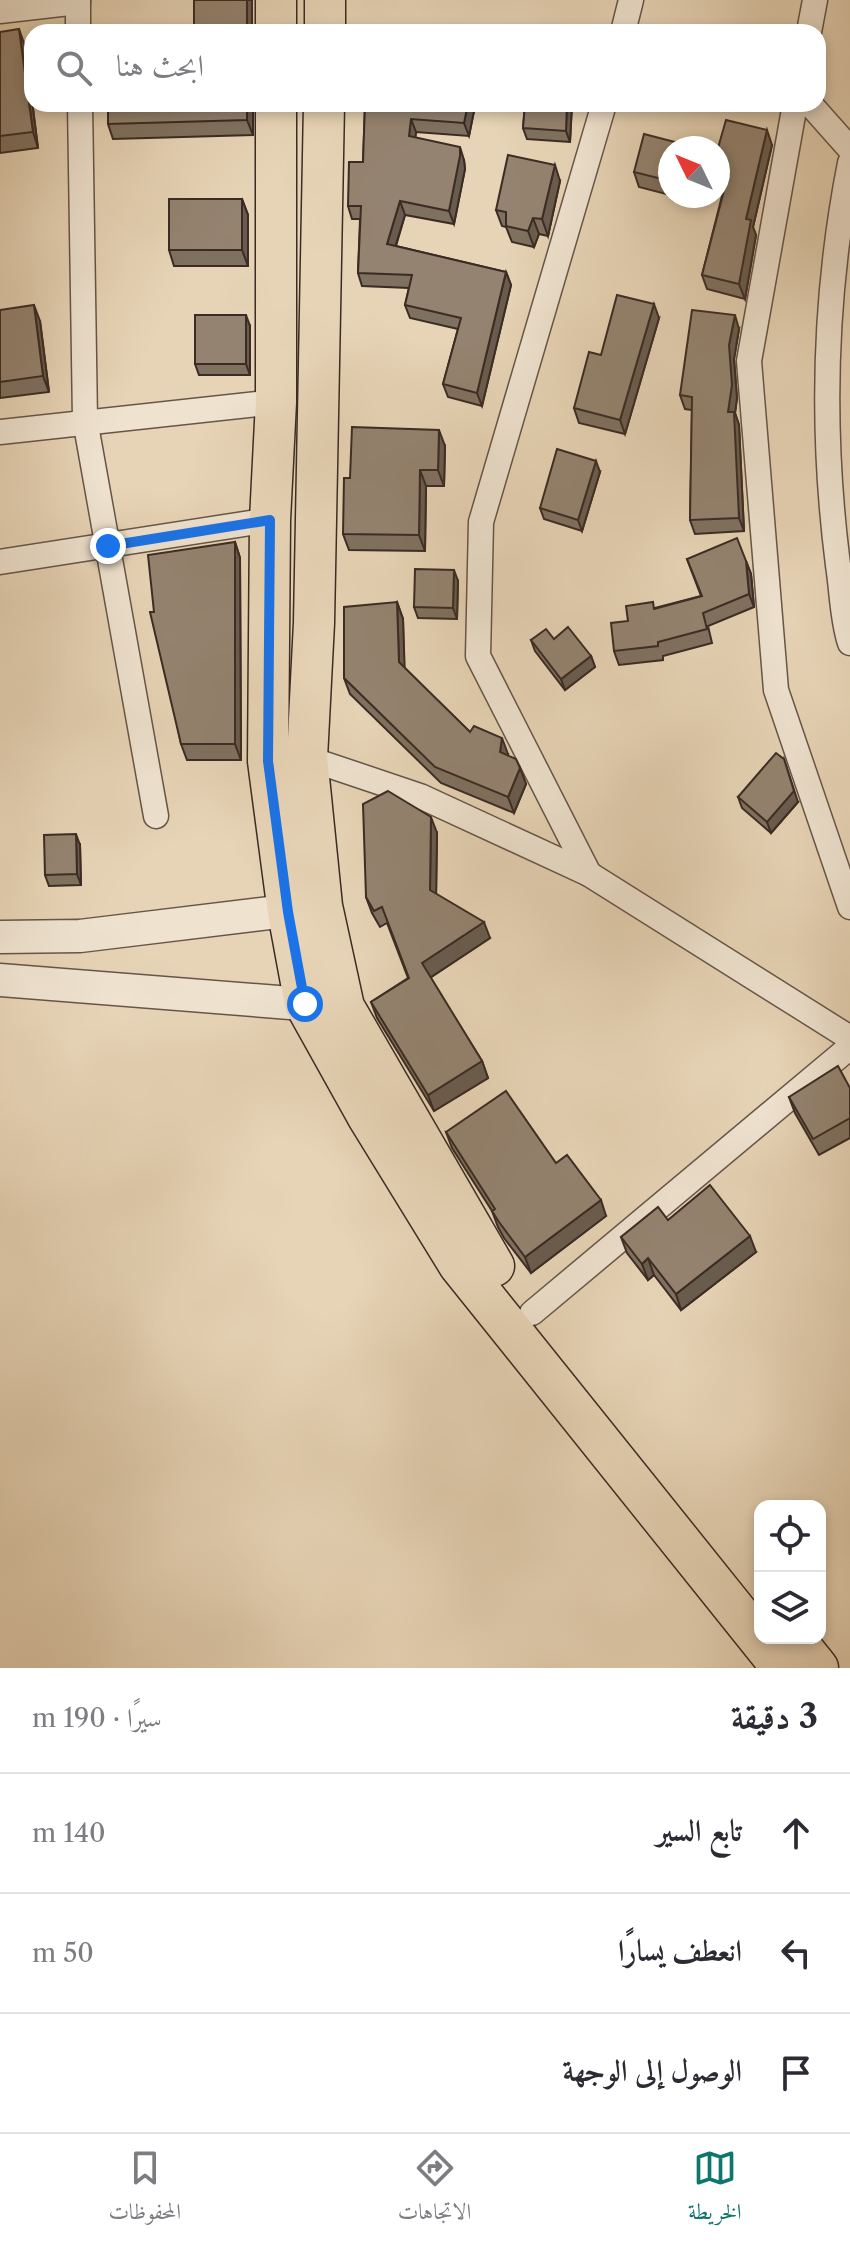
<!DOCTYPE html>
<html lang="ar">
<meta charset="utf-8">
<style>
:root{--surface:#fff;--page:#f7f7f7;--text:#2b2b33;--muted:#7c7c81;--line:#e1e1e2;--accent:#0f766e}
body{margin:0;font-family:"Libre Caslon Text",Amiri,serif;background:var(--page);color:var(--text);direction:rtl}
.controls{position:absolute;right:24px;bottom:24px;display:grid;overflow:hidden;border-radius:16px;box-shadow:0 4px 12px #0003}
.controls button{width:72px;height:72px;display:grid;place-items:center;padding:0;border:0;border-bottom:2px solid var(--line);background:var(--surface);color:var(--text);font:40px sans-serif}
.compass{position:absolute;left:658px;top:136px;width:72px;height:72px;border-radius:50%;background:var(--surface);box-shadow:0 4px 12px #0003;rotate:313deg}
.stop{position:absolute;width:24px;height:24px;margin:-18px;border:6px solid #1a73e8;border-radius:50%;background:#fff}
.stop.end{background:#1a73e8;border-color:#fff;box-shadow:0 2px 8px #0008}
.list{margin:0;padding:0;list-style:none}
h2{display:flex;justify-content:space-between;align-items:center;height:104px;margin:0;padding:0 32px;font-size:34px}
h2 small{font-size:26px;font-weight:400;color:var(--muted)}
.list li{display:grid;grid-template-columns:52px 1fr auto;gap:24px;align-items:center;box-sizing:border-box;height:120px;padding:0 32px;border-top:2px solid var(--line)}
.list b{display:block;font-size:30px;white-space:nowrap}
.list em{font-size:26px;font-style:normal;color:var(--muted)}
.icon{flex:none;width:44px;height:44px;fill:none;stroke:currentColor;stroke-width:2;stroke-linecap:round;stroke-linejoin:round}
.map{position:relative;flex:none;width:850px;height:1668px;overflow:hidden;direction:ltr}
.search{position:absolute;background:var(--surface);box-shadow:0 4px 12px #0003;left:24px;right:24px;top:24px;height:88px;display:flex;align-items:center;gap:20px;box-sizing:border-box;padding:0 28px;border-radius:24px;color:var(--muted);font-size:30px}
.sheet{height:464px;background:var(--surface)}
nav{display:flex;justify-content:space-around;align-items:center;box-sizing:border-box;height:112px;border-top:2px solid var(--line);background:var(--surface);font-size:22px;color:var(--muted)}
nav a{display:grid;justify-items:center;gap:4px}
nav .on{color:var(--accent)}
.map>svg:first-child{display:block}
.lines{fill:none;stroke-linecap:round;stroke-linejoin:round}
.minor-casing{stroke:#665548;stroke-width:27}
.tertiary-casing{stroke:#665548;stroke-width:35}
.primary-casing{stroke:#3b2b24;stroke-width:43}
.minor{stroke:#efe3d0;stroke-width:24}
.tertiary{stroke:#efe3d0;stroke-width:32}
.primary{stroke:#e7d4b6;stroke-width:40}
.wall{fill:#7f7160;stroke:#3b2b24;stroke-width:2}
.shaded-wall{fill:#685c4e;stroke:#3b2b24;stroke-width:2}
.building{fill:#948370;stroke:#3b2b24;stroke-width:2}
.route{stroke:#1a73e8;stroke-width:10}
</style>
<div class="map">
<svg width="850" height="1668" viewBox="0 0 850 1668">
<rect width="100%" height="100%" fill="#e7d4b6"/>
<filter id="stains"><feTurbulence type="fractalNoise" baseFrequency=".0025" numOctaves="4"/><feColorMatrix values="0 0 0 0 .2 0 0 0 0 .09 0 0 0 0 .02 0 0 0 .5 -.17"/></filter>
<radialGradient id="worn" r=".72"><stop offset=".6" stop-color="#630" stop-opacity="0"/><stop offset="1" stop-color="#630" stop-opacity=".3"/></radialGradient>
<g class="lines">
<defs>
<g id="minor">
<path d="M78,0V32"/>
<path d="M0,11L78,2"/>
<path d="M623,32L631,0"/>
<path d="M809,32L815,0"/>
<path d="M80,104L85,420L156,816"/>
<path d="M795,104L749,361L776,690L850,907"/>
<path d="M810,104L850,149"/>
<path d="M850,163C824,295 821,432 838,565C842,590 842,619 850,643"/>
<path d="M0,432L276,402"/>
<path d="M0,562L270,520"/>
<path d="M299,759L307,758L420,796L589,874L850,1038"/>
<path d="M589,874L478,656L481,522L604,104"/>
<path d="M532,1313L850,1047"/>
</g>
<g id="tertiary">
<path d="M0,937L80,936L311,908"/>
<path d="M0,980L328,1006"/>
</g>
<g id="primary">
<path d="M325,0V32"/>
<path d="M276,32V0"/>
<path d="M276,104V402L270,520L268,761L288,912L305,1004L368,1117L459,1265L782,1668"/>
<path d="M324,104L314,623L307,758L322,906L344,1007L494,1266"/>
<path d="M794,1638L818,1668"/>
</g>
</defs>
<use href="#minor" class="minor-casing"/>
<use href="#tertiary" class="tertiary-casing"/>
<use href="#primary" class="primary-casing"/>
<use href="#minor" class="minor"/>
<use href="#tertiary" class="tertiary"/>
<use href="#primary" class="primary"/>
</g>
<g class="wall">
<path d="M0,32L25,46L38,148L0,153Z"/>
<path d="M108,104H253V135L113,139L108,124Z"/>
<path d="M365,104H474L475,106L469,136L416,132L415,138L464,160L465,169L454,224L405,215L396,246L506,272L511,285L482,406L448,397L443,384L458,329L410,318L405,305L409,288L362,286L358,273L360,219H352L348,206L363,162Z"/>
<path d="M525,104H572L570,142L527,139L523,128Z"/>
<path d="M772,145L753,227L756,235L745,299L707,289L702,275L723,192L718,191V148Z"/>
<path d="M670,148V195L639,187L634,172Z"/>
<path d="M560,181L548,236L539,234L534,247L512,242L506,227L502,226L496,210Z"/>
<path d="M242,199L248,215V266H174L169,250Z"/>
<path d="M0,310L40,321L49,392L0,398Z"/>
<path d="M659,318L625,434L579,423L574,408L601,355Z"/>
<path d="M250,326V375H199L195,364Z"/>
<path d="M739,329L734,359L737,398L735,413L739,425L744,531L695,534L690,520L692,410L685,409L680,395Z"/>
<path d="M445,446L444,486H426L425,551L349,550L343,534Z"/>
<path d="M600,472L582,531L544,519L540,508Z"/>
<path d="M235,542L240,558L241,760H187L181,744L154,612Z"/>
<path d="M687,559L746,561L751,574L754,607L708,626L712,643L663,656V660L619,665L614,651L628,621L655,608L701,596Z"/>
<path d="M458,581L457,619L418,618L414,607Z"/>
<path d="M397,602L403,619L404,668L470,732L508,754L507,755L520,768L526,784L514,813L441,783L350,694L344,678Z"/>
<path d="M554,639L591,656L595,667L565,690L535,651L531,640Z"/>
<path d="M738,797L798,802L771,833L742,808Z"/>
<path d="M437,833L436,894L490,938L430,978L482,1061L488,1078L434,1111L377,1018L371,1002L408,978L387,923L380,927L372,913L366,897Z"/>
<path d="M80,845L81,885L49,886L45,875Z"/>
<path d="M850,1088V1138L819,1155L795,1113L789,1097Z"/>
<path d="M446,1132L556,1163L606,1216L531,1273L504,1238L498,1227L492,1211L452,1148Z"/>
<path d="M668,1220L756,1252L681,1310L654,1275L648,1280L627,1253L621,1237Z"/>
</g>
<g class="shaded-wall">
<rect x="247" y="0" width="5" height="32"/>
<path d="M19,29L25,46L38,148L33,132Z"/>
<path d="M247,104H253V135L247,120Z"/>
<path d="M468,104H474L475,106L469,136L464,123Z"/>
<path d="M567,104H572L570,142L566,131Z"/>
<path d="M411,119L416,132L414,149L409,136Z"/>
<path d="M767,130L772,145L753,227L756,235L745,299L739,284L746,219Z"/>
<path d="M460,147L464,160L465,169L454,224L449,211Z"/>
<path d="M555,165L560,181L548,236L542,219Z"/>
<path d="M242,199L248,215V266L242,250Z"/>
<path d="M400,201L405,215L392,257L387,244Z"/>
<path d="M533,218L539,234L534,247L528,231Z"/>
<path d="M506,272L511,285L482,406L477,393Z"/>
<path d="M654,304L659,318L625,434L620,420Z"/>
<path d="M34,305L40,321L49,392L43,376Z"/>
<path d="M246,315L250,326V375L246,364Z"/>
<path d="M735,315L739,329L734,359L737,398L735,413L739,425L744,531L739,518L728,412L729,345Z"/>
<path d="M439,430L445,446L444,486L438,470Z"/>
<path d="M596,461L600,472L582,531L578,520Z"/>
<path d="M420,470L426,486L425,551L419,535Z"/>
<path d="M235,542L240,558L241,760L235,744Z"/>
<path d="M746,561L751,574L754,607L749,594Z"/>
<path d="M454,570L458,581L457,619L453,608Z"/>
<path d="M397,602L403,619L405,678L399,662Z"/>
<path d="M591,656L595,667L565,690L561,679Z"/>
<path d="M502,738L508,754L506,768L500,752Z"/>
<path d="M784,759L798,802L771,833L767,822Z"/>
<path d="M520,768L526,784L514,813L508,797Z"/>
<path d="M431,817L437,833L436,906L430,890Z"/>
<path d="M76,834L80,845L81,885L77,874Z"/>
<path d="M484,922L490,938L428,979L422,963Z"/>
<path d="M482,1061L488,1078L434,1111L428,1095Z"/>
<path d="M601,1200L606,1216L531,1273L525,1257Z"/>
<path d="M750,1236L756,1252L681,1310L676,1294Z"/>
<path d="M648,1258L654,1275L648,1280L642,1264Z"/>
</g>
<g class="building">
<rect x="194" y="0" width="53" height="32"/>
<path d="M19,29L33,132L0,136V32Z"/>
<path d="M108,104H247V120L108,124Z"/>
<path d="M365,104H468L464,123L411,119L409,136L460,147V156L449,211L400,201L387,244L506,272L477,393L443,384L461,318L405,305L412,275L358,273L361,206H348L349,162H363Z"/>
<path d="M525,104H567L566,131L523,128Z"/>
<path d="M726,120L767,130L746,219L751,220L739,284L702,275L727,179L718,177V148Z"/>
<path d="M644,134L698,148H670V181L634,172Z"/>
<path d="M508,155L555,165L542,219L533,218L528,231L506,226V212L496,210Z"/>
<rect x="169" y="199" width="73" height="51"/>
<path d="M617,295L654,304L620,420L574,408L589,352L601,355Z"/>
<path d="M34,305L43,376L0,382V310Z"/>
<path d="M692,310L735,315L729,345L732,385L728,412H734L739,518L690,520L692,397L680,395Z"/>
<rect x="195" y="315" width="51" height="49"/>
<path d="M352,427L439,430L438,470H420L419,535L343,534L344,478H350Z"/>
<path d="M557,449L596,461L578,520L540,508Z"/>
<path d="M737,538L746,561L749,594L703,613L707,629L658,642V646L614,651L611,623L628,621L626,606L653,602L654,609L702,596L687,559Z"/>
<path d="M235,542V744H181L150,612H154L148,555Z"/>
<path d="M415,569L454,570L453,608L414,607Z"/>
<path d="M397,602L399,662L470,732L474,726L502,738L500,752L516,759L520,768L508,797L435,767L344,678V607Z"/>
<path d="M568,627L591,656L561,679L531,640L546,629L554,639Z"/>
<path d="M776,753L784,759L794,791L767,822L738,797Z"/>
<path d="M388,791L431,817L430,890L484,922L422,963L482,1061L428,1095L371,1002L409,978L382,907L374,911L366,897L363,804Z"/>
<path d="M76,834L77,874L45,875L44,835Z"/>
<path d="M838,1066L850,1088V1118L813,1139L789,1097Z"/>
<path d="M506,1091L556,1163L567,1155L601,1200L525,1257L499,1222L492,1211L495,1209L446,1132Z"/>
<path d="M710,1185L750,1236L676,1294L648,1258L642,1264L621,1237L658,1207L668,1220Z"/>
</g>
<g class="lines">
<path class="route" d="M108,546L270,520L268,761L288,912L305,1004"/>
</g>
<rect width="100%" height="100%" filter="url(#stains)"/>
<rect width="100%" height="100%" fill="url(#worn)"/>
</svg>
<div class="controls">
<button><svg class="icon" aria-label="locate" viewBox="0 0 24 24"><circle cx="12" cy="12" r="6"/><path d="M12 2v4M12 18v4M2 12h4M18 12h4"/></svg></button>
<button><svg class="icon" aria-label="layers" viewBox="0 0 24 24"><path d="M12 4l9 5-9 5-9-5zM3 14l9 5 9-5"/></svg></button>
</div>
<svg class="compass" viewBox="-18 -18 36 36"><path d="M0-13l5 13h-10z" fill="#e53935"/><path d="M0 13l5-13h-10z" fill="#7c7c81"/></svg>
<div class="stop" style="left:305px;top:1004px"></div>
<div class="stop end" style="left:108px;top:546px"></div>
<div class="search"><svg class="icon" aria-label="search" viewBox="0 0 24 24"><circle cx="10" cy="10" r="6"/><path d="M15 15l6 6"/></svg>ابحث هنا</div>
</div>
<section class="sheet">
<h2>3 دقيقة<small>سيرًا · 190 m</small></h2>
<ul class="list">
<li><svg class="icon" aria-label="ahead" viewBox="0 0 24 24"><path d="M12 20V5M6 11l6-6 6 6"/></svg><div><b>تابع السير</b></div><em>140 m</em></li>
<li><svg class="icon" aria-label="left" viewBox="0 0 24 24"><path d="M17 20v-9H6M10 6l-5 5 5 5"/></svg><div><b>انعطف يسارًا</b></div><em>50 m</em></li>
<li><svg class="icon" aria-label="arrive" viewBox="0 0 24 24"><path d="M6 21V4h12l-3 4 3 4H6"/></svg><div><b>الوصول إلى الوجهة</b></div></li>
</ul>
</section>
<nav>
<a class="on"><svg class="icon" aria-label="map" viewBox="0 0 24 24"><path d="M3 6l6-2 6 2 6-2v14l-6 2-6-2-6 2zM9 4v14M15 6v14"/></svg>الخريطة</a>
<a><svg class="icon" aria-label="directions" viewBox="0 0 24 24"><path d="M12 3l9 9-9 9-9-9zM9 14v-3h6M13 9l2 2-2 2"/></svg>الاتجاهات</a>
<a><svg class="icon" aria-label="saved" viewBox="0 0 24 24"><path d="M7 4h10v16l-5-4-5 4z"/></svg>المحفوظات</a>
</nav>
